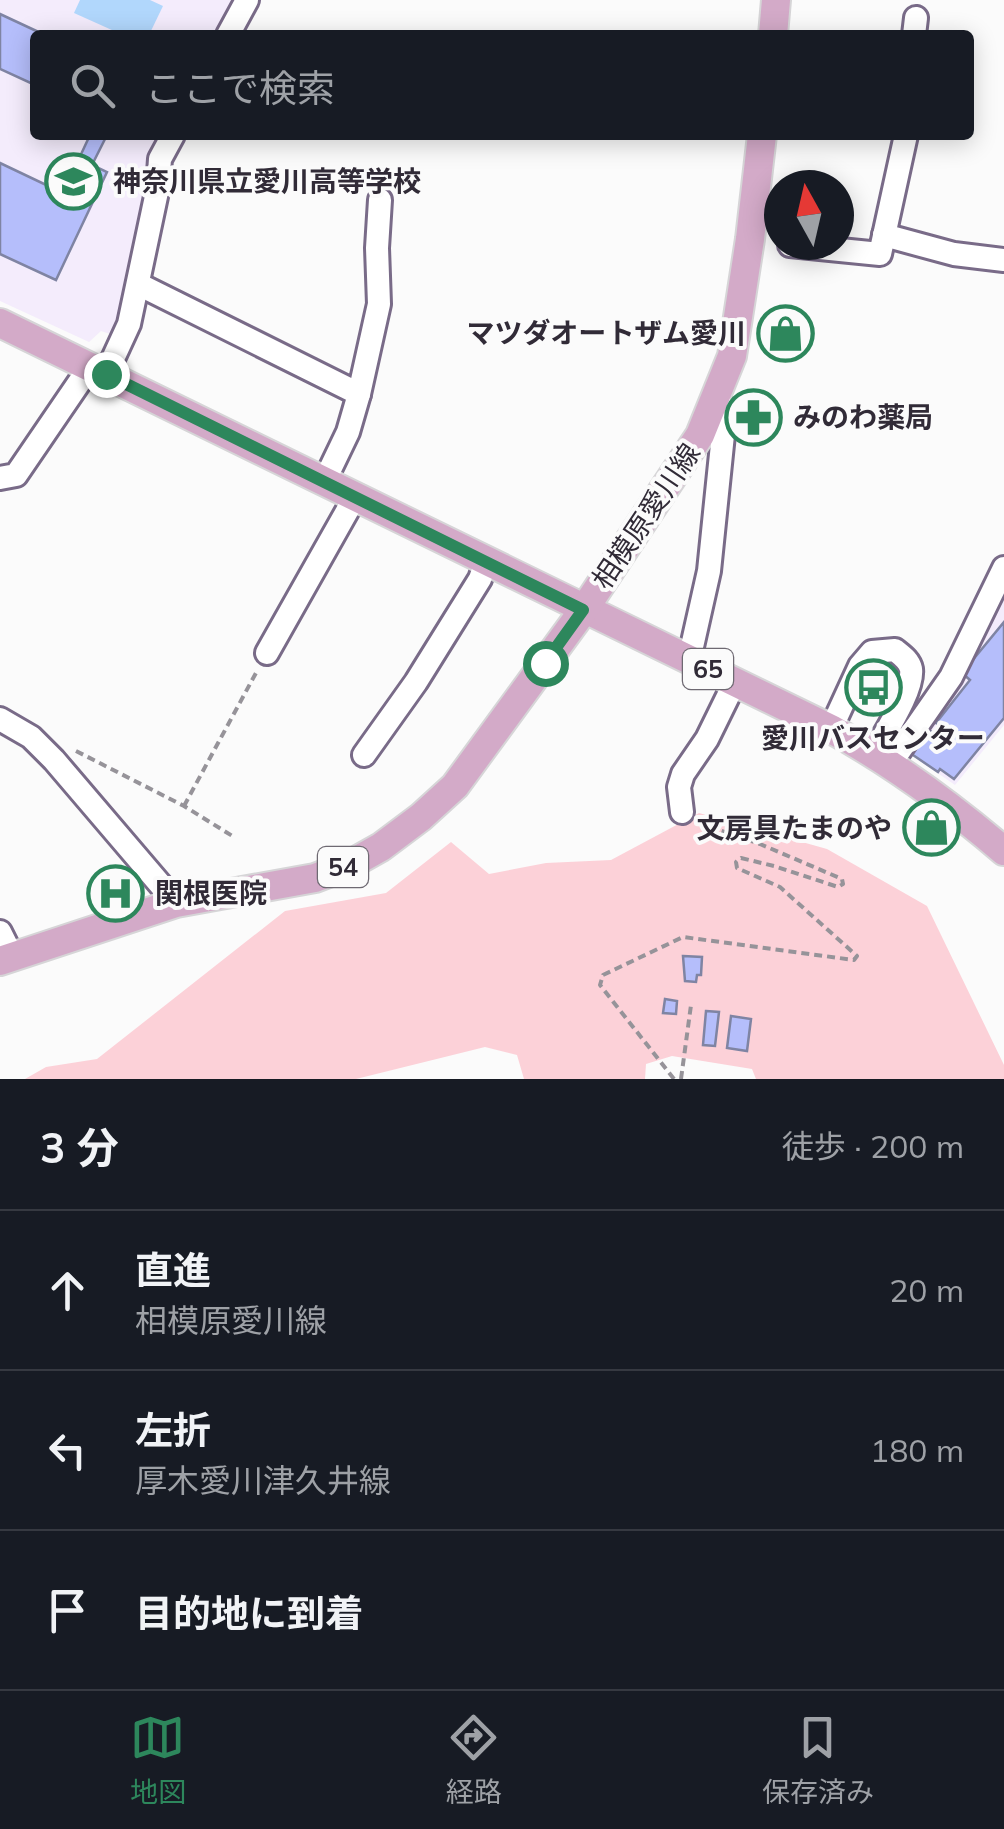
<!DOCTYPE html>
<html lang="ja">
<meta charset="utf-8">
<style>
:root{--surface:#171b24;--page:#20242c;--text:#f1f3f6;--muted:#9ea1a6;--line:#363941;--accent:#2d875c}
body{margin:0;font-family:Mulish,"Noto Sans JP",sans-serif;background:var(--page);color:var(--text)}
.compass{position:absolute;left:764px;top:170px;width:90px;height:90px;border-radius:50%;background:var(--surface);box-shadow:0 5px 25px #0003;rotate:352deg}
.stop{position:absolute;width:30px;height:30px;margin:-22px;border:8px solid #2d875c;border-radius:50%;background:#fff}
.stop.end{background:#2d875c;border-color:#fff;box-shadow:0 2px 10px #0008}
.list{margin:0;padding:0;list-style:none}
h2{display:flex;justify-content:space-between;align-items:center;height:130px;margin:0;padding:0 40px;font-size:42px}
h2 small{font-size:32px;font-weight:400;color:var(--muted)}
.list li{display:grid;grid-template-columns:65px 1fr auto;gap:30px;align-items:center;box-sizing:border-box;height:160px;padding:0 40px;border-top:2px solid var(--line)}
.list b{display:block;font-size:38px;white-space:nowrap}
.list p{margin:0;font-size:32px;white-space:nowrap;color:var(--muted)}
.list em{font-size:32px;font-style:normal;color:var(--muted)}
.icon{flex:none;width:55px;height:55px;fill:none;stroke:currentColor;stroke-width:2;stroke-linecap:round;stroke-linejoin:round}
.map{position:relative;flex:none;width:1004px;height:1079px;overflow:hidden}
.search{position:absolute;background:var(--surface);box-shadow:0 5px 25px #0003;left:30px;right:30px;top:30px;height:110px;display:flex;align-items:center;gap:25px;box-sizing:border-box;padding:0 35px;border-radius:10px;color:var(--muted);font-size:38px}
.sheet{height:610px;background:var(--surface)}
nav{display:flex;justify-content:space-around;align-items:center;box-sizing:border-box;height:140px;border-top:2px solid var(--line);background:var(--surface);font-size:28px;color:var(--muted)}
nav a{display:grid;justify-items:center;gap:5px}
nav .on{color:var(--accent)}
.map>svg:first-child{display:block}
.built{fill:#f4ecfc}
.green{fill:#fcd1d8}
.water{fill:#b1d7fc}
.building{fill:#b5befb;stroke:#7f84a3;stroke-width:2.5}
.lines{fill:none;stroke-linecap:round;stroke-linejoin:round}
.minor-casing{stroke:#796b88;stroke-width:28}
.major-casing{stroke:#d6d5d7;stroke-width:32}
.path{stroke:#969399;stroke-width:4;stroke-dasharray:8 5;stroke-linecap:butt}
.minor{stroke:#fff;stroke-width:22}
.major{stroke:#d3aac8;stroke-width:28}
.route{stroke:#2d875c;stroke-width:12}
.labels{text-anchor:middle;stroke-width:8;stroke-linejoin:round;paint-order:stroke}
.shield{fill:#fbfbfb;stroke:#6e6972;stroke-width:2.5}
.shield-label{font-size:25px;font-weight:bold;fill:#312b37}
.poi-label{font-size:28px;font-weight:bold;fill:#312b37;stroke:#fbfbfb;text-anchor:start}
.street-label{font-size:28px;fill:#312b37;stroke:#fbfbfb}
</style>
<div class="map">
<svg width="1004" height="1079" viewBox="0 0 1004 1079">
<rect width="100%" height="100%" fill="#fbfbfb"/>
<g class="built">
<path d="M0,0H237L218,35H35V135H163L120,318L113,335L101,331L89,342L0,301Z"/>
<path d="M1004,584V725L955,785L910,754Z"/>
</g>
<path class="green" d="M699,813L827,849L927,906L1004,1065V1079H756L752,1069L672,1056L646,1064L645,1079H524L517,1055L485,1047L356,1079H25L46,1067L97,1059L285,911L386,893L451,842L489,874L546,863L611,860Z"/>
<path class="water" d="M80,0H150L163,6L149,35H123L74,13Z"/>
<g class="building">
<path d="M0,14L45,35H35V85L0,69Z"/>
<path d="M90,135H107L92,165L107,172L56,280L0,254V163L63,193Z"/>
<path d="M1004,622V718L954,779L940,769L938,772L910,753L927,729L945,740L950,734L936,723L970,680L962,673Z"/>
<path d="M683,956L702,957L701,975H697L696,982L685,981Z"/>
<path d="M665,999L677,1001L676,1014L663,1013Z"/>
<path d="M706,1011L719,1012L715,1046L703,1045Z"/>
<path d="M731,1016L751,1019L747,1051L727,1048Z"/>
</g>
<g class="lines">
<defs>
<g id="minor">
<path d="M228,35L247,0"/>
<path d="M914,35L916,18"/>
<path d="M884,235L954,254L1004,260"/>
<path d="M790,245L880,254L906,135"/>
<path d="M138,284L359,394L379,304L377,248L380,200"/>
<path d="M106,374L129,324L158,187L160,159L173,135"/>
<path d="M0,478L16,475L89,368"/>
<path d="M324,482L348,432L359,394"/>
<path d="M267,653L355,497"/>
<path d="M689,660L709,571L724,425L718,396"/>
<path d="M0,719L31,737L54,760L176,903"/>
<path d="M831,729L860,666L872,652L895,650C901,655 909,660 911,669C914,690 884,734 874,753"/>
<path d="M364,755L416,682L480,579L486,562"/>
<path d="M891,763L951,677L1004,568"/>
<path d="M682,812L679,787L683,774L707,739L735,682"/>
<path d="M0,932L13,958"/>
</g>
<g id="major">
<path d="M773,35L776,0"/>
<path d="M0,323L831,729C894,764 949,804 1004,851"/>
<path d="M0,961L176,903L315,878L349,865L381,847L421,817L455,786L583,611L700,435L732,356L750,239L762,135"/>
</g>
</defs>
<use href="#minor" class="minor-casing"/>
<use href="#major" class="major-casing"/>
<g class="path">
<path d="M76,751L184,806L234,837"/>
<path d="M184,806L257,671"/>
<path d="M674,1079L600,985L603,975L683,937L854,960L857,956L780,887L737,868L736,862L741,858L774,866L838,887L843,884L842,879L760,844L698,823"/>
<path d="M681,1079L691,1005"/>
</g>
<use href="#minor" class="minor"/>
<use href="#major" class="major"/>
</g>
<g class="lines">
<path class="route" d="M106,374L583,610L545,663"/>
</g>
<defs>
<symbol id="school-ring" viewBox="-11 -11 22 22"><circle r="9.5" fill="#fbfbfb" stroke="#2d875c" stroke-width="1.5"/><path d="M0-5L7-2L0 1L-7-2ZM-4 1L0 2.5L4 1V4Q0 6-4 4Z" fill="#2d875c"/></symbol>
<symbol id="shop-ring" viewBox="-11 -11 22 22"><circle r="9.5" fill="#fbfbfb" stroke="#2d875c" stroke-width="1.5"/><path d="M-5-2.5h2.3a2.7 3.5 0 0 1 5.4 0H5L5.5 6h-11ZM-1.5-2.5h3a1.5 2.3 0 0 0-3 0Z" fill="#2d875c"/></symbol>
<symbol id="pharmacy-ring" viewBox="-11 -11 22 22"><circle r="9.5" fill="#fbfbfb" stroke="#2d875c" stroke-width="1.5"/><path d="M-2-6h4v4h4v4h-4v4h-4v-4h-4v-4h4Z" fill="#2d875c"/></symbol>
<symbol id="bus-ring" viewBox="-11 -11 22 22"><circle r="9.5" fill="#fbfbfb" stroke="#2d875c" stroke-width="1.5"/><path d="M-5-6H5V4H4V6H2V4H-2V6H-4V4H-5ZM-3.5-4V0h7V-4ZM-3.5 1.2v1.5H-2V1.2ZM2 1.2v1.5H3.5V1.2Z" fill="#2d875c"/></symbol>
<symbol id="hospital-ring" viewBox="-11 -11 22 22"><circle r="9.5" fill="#fbfbfb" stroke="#2d875c" stroke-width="1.5"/><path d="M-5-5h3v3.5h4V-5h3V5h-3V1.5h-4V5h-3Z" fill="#2d875c"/></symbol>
</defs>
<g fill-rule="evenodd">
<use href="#school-ring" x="42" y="150" width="63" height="63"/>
<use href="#shop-ring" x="754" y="302" width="63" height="63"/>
<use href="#pharmacy-ring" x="722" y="386" width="63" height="63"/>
<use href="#bus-ring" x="842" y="656" width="63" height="63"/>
<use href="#shop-ring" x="900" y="796" width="63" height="63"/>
<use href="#hospital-ring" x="84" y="862" width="63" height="63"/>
</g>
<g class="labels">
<g class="shield">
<rect x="683" y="649" width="50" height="40" rx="8"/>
<rect x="318" y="847" width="50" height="40" rx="8"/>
</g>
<g class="shield-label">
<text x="708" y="678">65</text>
<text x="343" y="876">54</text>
</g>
<g class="poi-label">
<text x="113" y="191">神奈川県立愛川高等学校</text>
<text x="746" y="343" text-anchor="end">マツダオートザム愛川</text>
<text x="793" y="427">みのわ薬局</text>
<text x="873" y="748" text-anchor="middle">愛川バスセンター</text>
<text x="892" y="838" text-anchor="end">文房具たまのや</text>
<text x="155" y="903">関根医院</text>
</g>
<g class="street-label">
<text transform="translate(646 516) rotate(-56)" y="10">相模原愛川線</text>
</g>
</g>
</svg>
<svg class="compass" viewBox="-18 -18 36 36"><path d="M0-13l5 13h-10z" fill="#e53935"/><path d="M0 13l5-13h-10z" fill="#9ea1a6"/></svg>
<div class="stop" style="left:545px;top:663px"></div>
<div class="stop end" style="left:106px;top:374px"></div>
<div class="search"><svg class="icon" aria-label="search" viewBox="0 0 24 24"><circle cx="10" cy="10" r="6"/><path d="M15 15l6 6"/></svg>ここで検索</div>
</div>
<section class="sheet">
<h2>3 分<small>徒歩 · 200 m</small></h2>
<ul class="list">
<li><svg class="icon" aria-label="ahead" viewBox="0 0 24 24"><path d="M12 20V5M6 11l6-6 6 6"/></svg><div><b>直進</b><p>相模原愛川線</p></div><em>20 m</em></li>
<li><svg class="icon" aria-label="left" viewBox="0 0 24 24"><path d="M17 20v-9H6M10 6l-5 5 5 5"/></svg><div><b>左折</b><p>厚木愛川津久井線</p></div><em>180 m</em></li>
<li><svg class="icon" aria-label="arrive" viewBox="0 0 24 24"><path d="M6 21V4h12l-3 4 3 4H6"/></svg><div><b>目的地に到着</b></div></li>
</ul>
</section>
<nav>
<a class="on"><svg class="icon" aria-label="map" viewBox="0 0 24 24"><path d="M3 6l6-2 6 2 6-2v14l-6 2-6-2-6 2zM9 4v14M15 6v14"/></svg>地図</a>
<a><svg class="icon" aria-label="directions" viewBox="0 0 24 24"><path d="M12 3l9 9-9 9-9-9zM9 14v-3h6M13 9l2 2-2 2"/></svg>経路</a>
<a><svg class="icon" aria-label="saved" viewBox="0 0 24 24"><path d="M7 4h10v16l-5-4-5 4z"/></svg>保存済み</a>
</nav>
